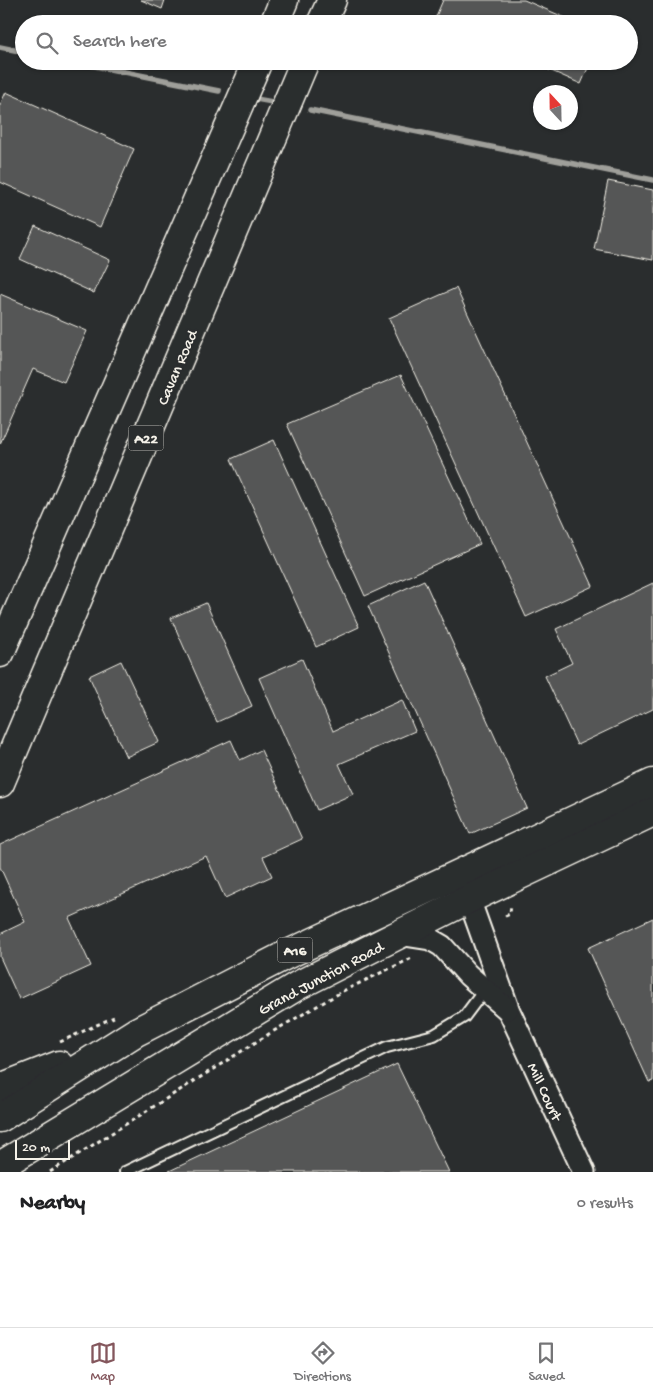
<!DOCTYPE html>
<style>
:root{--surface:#fff;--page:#f6f6f6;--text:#202124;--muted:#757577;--line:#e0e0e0;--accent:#84575d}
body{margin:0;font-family:"Gochi Hand",sans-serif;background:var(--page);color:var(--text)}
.compass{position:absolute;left:533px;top:85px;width:45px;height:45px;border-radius:50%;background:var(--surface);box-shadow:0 1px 4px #0004;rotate:338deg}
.scale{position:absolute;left:15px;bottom:12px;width:55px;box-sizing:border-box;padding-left:5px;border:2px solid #f4f1e8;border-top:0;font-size:14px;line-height:18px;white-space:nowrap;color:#f4f1e8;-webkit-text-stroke:4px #2a2d2e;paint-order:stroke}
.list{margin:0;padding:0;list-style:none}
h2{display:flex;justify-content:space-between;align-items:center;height:65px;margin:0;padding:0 20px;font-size:21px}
h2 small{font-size:16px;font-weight:400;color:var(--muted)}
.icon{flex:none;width:28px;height:28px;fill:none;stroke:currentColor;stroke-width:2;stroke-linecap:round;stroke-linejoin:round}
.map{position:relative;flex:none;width:653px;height:1172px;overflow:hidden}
.search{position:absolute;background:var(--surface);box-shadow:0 1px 4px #0004;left:15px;right:15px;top:15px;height:55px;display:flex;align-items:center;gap:12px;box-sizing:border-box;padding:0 18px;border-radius:28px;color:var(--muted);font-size:19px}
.sheet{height:155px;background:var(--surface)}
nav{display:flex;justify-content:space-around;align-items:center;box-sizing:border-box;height:70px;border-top:1px solid var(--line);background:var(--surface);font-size:14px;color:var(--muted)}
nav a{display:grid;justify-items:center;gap:2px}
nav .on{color:var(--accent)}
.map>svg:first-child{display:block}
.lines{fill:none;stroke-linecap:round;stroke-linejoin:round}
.stream{stroke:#9f9f9a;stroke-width:5.5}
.building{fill:#555756;stroke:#f4f1e8}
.lane-casing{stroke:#f4f1e8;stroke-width:14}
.street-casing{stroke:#f4f1e8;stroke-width:25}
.primary-casing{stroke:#f4f1e8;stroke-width:31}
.highway-casing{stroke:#f4f1e8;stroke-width:31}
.path{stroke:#f4f1e8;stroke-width:3;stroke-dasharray:4 4;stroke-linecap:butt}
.lane{stroke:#2a2d2e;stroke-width:10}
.street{stroke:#2a2d2e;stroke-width:21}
.primary{stroke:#2a2d2e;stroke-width:28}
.highway{stroke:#2a2d2e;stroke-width:28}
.labels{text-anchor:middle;stroke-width:4.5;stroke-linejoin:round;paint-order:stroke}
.shield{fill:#2a2d2e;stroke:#b7b6b0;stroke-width:1}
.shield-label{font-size:15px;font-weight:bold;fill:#f4f1e8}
.street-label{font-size:16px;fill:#f4f1e8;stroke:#2a2d2e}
</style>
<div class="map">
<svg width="653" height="1172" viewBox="0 0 653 1172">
<rect width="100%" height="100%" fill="#2a2d2e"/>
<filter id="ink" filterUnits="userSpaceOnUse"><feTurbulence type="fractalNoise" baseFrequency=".02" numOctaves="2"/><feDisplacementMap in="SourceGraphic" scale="10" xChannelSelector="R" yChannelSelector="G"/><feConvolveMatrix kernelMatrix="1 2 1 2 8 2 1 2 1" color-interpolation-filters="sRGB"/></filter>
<g filter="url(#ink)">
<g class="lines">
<g class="stream">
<path d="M0,47L24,52"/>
<path d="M70,61L219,91"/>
<path d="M256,99L278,103"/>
<path d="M310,110L653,180"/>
</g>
</g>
<g class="building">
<path d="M141,0H165L162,9Z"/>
<path d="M443,0H524L580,24H441L434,21Z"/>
<path d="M529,61H591L581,84Z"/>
<path d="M6,92L134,149L100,227L0,182V105Z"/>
<path d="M608,181L653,190V260L594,249Z"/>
<path d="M35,226L110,260L94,293L20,259Z"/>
<path d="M456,288L593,586L526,617L389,318Z"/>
<path d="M0,294L87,331L64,382L33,369L0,444Z"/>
<path d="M401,375L480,544L365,596L287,424Z"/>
<path d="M274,440L359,627L316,647L231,459Z"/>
<path d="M424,580L527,808L470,834L368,606Z"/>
<path d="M653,583V709L577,745L545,676L572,663L556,629Z"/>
<path d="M206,603L252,706L217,722L171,618Z"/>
<path d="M302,659L333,731L402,700L415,731L339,764L353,794L317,810L259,678Z"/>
<path d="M121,661L159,742L126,757L89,676Z"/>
<path d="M231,740L240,760L261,750L302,839L263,857L272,876L225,898L206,856L69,918L91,966L19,999L0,957V934L25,922L0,867V845Z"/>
<path d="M653,918V1081L649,1082L588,948Z"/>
<path d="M397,1064L449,1172H167Z"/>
</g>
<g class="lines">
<defs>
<path id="lane" d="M125,1172L387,1047L434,1035L464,1017L485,989"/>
<g id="street">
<path d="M462,886L469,899L509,1011L584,1172"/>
<path d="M398,934L430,939L442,946L468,975L507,1009"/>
</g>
<g id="primary">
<path d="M274,24L284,0"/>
<path d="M321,24L332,0"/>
<path d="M0,653L258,61"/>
<path d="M0,783L305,61"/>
</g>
<g id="highway">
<path d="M0,1088L59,1065"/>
<path d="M0,1118L136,1032L286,955L653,783"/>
<path d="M0,1166L297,986L469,899L653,812"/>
</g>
</defs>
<use href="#lane" class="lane-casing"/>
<use href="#street" class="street-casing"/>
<use href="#primary" class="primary-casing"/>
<use href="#highway" class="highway-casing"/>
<g class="path">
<path d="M505,916L510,914L511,904"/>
<path d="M60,1042L114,1017"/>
<path d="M50,1172L272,1032L343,991L414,957"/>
</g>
<use href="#lane" class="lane"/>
<use href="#street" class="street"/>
<use href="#primary" class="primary"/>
<use href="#highway" class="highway"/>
</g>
</g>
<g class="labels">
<g class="shield">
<rect x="128.5" y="425.5" width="35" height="25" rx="4"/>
<rect x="277.5" y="937.5" width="35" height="25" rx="4"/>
</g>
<g class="shield-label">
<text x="146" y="443">A22</text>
<text x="295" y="955">A16</text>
</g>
<g class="street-label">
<text transform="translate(176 367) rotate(-67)" y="6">Cavan Road</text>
<text transform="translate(320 977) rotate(-28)" y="6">Grand Junction Road</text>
<text transform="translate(546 1091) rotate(65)" y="6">Mill Court</text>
</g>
</g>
</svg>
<svg class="compass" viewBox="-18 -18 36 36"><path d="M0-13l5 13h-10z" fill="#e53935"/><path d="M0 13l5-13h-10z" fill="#757577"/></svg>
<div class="scale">20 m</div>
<div class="search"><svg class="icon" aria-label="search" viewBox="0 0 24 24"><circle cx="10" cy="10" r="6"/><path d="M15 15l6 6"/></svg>Search here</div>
</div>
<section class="sheet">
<h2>Nearby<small>0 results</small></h2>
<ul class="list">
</ul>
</section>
<nav>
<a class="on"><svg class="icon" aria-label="map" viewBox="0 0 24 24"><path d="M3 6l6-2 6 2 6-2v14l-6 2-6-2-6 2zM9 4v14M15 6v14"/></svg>Map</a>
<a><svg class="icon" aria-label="directions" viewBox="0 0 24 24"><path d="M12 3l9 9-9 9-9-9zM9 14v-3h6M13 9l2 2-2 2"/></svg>Directions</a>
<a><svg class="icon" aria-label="saved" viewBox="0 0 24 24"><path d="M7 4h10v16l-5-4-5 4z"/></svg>Saved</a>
</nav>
